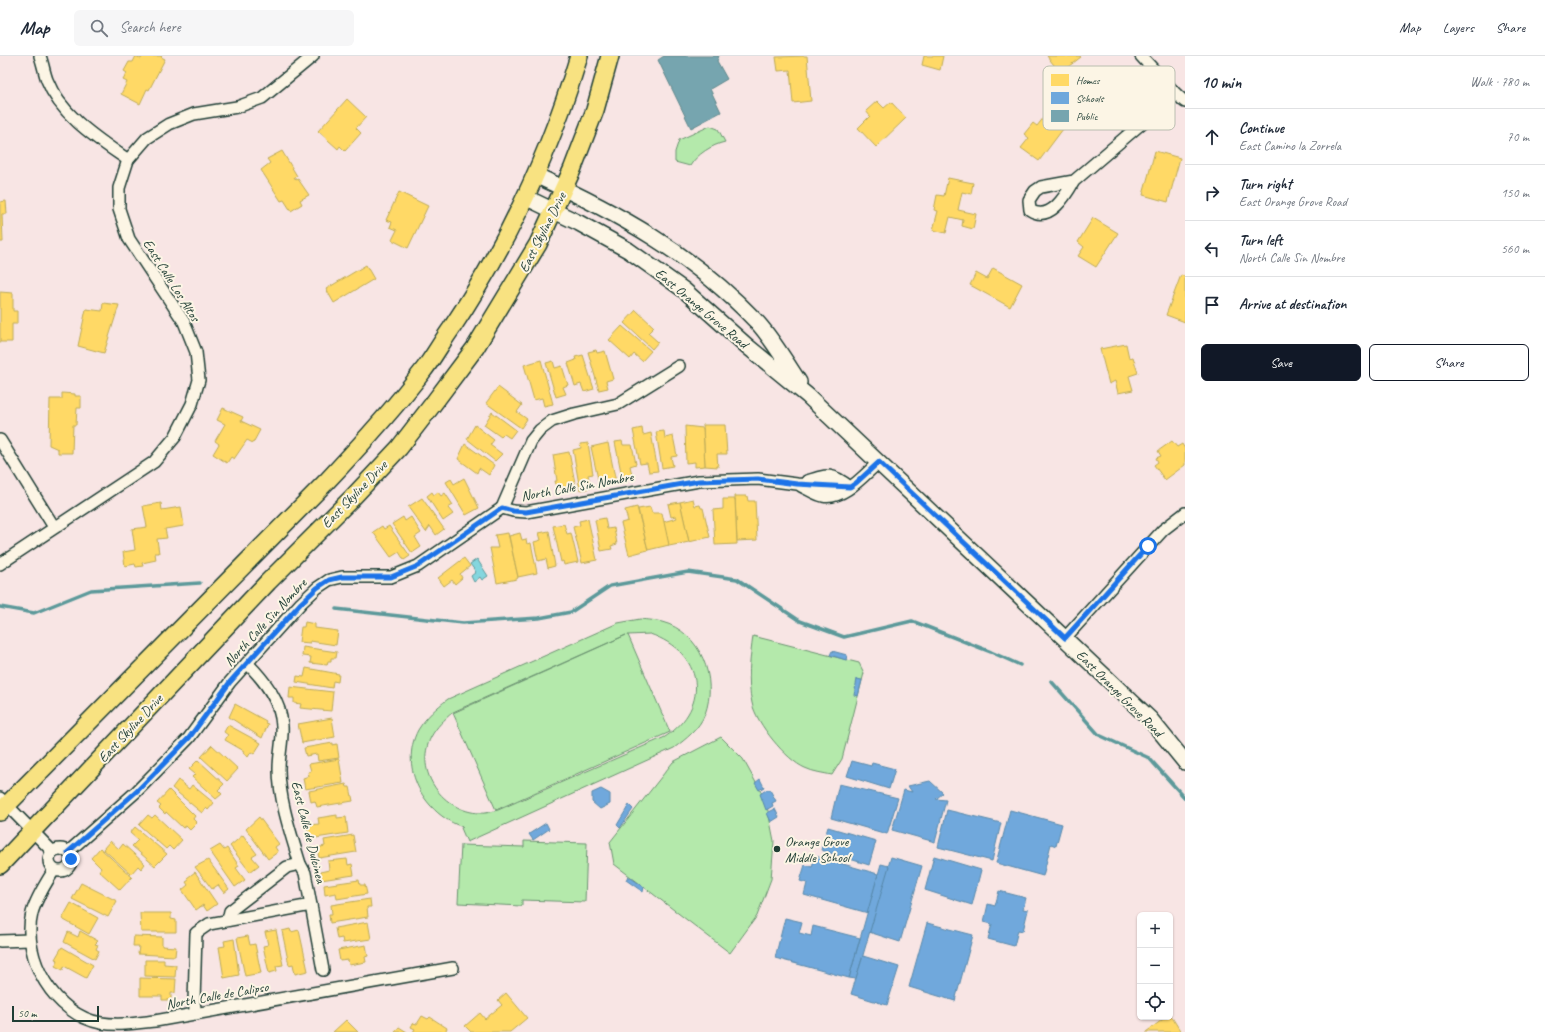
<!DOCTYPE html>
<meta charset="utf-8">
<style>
:root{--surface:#fff;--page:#f6f6f7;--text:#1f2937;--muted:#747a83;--line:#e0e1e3;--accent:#111827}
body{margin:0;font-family:Caveat,sans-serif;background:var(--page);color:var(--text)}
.controls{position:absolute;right:12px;bottom:12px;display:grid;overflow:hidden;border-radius:6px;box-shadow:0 1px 3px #0004}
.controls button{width:36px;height:36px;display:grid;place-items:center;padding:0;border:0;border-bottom:1px solid var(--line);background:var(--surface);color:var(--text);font:20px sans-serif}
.scale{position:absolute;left:12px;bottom:10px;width:87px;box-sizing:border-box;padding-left:4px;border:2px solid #1f3d34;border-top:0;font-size:11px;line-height:14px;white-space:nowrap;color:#1f3d34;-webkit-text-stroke:3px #fcf5e5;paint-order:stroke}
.stop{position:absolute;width:12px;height:12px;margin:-9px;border:3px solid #1a73e8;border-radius:50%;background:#fff}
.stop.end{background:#1a73e8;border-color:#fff;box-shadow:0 1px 4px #0008}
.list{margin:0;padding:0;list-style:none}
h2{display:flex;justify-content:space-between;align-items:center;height:52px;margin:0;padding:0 16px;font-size:17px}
h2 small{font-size:13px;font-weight:400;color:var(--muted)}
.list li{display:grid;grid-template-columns:26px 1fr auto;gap:12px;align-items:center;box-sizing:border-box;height:56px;padding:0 16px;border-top:1px solid var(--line)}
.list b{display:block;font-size:15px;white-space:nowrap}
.list p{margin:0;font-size:13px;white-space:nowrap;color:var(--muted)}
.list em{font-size:13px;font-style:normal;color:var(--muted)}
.actions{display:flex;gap:8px;padding:12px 16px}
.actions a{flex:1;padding:9px 0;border:1px solid var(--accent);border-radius:6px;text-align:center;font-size:14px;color:var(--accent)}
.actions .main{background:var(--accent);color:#fff}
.icon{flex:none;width:22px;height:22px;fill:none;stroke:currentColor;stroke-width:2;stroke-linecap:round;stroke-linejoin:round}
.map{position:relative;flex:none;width:1185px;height:976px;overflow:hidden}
header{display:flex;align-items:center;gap:24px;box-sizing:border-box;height:56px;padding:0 20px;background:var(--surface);border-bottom:1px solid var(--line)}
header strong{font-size:19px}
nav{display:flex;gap:22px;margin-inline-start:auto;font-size:14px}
.search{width:280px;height:36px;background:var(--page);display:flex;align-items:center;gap:10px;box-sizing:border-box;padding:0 14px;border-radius:6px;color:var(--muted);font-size:15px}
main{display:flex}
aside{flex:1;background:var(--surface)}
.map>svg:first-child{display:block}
.green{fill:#b4e9ab;stroke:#6a9370;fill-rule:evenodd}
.water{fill:#85d6de;stroke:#5c999a}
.homes{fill:#ffd966;stroke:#bcaa57}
.schools{fill:#6fa8dc;stroke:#5788aa}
.public{fill:#76a5af;stroke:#5c868a}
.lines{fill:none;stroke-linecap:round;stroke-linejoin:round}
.stream{stroke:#5c999a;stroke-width:3.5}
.street-casing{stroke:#1f3d34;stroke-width:14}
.secondary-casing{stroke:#1f3d34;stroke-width:18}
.primary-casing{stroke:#1f3d34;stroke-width:20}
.street{stroke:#fcf5e5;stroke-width:11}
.secondary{stroke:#fcf5e5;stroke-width:15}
.primary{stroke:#f8e281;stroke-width:17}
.route{stroke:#1a73e8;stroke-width:5}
.poi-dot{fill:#1f3d34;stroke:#fcf5e5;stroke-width:1.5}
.labels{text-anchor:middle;stroke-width:4;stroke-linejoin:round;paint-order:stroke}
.street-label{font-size:14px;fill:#1f3d34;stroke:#fcf5e5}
.poi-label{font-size:14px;fill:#1f3d34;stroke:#fcf5e5;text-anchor:start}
.key{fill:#fcf5e5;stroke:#babeb0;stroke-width:1}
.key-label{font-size:11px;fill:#1f3d34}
</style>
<header>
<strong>Map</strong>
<div class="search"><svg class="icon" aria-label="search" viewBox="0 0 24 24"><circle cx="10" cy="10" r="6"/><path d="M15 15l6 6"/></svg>Search here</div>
<nav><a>Map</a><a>Layers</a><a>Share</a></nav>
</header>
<main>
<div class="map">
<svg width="1185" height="976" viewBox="0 0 1185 976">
<rect width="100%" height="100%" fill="#f8e5e4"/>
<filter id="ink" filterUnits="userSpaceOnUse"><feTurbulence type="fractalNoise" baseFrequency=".025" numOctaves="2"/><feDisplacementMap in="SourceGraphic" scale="8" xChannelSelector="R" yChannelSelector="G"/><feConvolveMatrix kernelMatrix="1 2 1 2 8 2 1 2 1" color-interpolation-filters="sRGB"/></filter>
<g filter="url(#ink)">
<g class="green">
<path d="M710,70L718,73L725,86C712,89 697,98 690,110L675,106V96L679,84Z"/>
<path d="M640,563C647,564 655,564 662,566C701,576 718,623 705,658C699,673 686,683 674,692L467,786L461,772L463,771C425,759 398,712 418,674C426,661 436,652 448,643L618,567ZM650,578C703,596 712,650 665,681L498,754C493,755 486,758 480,757C444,756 413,716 431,681C437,670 444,664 453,656L626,579L453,657L496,754L670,676L628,579Z"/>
<path d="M753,580L859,607L864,617L842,703L832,719C823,717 813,716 805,712C786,704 756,667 752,647C747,625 750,602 753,580Z"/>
<path d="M721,681L743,703L766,745L774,785L771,823L757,860L730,897L614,808L610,786L673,706Z"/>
<path d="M524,785L587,787L585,846L522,844V850L458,847L461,789L524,791Z"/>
</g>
<path class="water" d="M477,503L488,520L482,524L480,521L474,526L471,520L476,516L470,508Z"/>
<g class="homes">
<path d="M136,0L141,3L142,0H162L161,1L165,3L149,34L147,33L140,48L121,38L127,26L123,24L127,17L124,15L129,6H133Z"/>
<path d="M807,0L811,45L793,47L790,14L778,15L776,1Z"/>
<path d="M924,0H943L940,14L922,9Z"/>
<path d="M1047,0H1080L1081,1L1060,17Z"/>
<path d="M347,43L366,61L356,72L361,77L345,95L340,90L338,93L318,75Z"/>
<path d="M877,45L884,52L891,46L906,62L876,91L858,72L870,60L866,55Z"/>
<path d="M1048,56L1066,69L1039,105L1021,92L1029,82L1024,78L1033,67L1037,70Z"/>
<path d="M282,95L297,120L294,121L296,124L298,123L309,139L300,144L302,148L291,155L284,144L281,145L261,114L270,107L267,103Z"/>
<path d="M1155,95L1180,102L1168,146L1143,139Z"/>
<path d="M948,122L973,127L971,138L962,136L958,154L976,158L973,173L962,170L963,164L950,161L946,177L933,174L938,155L934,154L937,139L944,140Z"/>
<path d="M399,136L428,150L408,192L392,184L397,174L390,171L392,166L386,164Z"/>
<path d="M6,145L7,158H2L3,186H0V146Z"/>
<path d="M1093,162L1118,177L1096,211L1078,200L1084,191L1078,186Z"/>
<path d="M366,209L374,223L334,247L326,233Z"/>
<path d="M993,212L1022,228L1010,251L970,229L976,217L987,223Z"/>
<path d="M1181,219L1185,221V266L1166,259Z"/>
<path d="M0,236L13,237V255H17V268H12V286H0Z"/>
<path d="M103,247L119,249L104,297L78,290L86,253L102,255Z"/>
<path d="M636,254L654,271L648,277L658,286L652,293L624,267Z"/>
<path d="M622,270L651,295L642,305L634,298L630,303L609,284Z"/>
<path d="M1126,288L1129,302L1133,301L1138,317L1129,320L1133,334L1118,337L1115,325L1109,328L1100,293Z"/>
<path d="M596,294L597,297L605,295L613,323L606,325L608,332L599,334L588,296Z"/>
<path d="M583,299L594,333L584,336L581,328L575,330L568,307L576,304L575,301Z"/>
<path d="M541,304L553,348L544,350L542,342L534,344L524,309Z"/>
<path d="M553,305L555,312L562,310L568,329L563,331L566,338L556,341L546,307Z"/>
<path d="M498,331L522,349L517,356L527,363L521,372L486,347Z"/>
<path d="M62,337L75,338V340H81V352H77L76,369H73L72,397H58V393L49,389L50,343H62Z"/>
<path d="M223,352L243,361L241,365L260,374L253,387L247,384L234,403L231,401L227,407L213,398L219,388L215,385L225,368L217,364Z"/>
<path d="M492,356L516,374L510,382L504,378L501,381L484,369Z"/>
<path d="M475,369L494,384L490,389L502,398L495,405L467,383Z"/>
<path d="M703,369H725L727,398H717L718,411L705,410Z"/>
<path d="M685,370L703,372L705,410L695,411V406L686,407Z"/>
<path d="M642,372L643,379L651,377L658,415L649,416L647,407L640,408L633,374Z"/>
<path d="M664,375L665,382L673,380L677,400L671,401L673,410L662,412L656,376Z"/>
<path d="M622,385L623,389H632L636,408L630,410L632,419L622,421L615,386Z"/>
<path d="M1172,385L1177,391L1182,388L1185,393V409L1165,424L1154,409L1158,406L1156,402L1161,400L1158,395Z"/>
<path d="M588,387L593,418L588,419L591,432L580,434L573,394L581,392L580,388Z"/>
<path d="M608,387L616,426L604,428L602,421L598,423L591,391Z"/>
<path d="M465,388L494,409L489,419L479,412L477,417L458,403Z"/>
<path d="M569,396L576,432L561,435V432L557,433L555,425H557L553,399Z"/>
<path d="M464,422L479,452L466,459L446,426L451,423L454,428Z"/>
<path d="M432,436L434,439L438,436L441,440L445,437L453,449L448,452L453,458L443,465L427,440Z"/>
<path d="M735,440H747L748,445H755L757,484L737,485Z"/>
<path d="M422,442L444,473L436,479L430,470L426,476L408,451Z"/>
<path d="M693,443L695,450L700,449L701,452H703L710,481L689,486L680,446Z"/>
<path d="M723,443H735L737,488L715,489L713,454L723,453Z"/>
<path d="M680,446L689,486L669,490L663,466L677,462L676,460L671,461L668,448Z"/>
<path d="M161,447L162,454L181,451L184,470L165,473L167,482L157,483L159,497H155L156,504L142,507L143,510L136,511L135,508L125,510L123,496L135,494L132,473L147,471L143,450Z"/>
<path d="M637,451L648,494L629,499L621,467L628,465L625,454Z"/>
<path d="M650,451L652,457H662L669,489L648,494L638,453Z"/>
<path d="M403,461L405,465L411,461L421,477L415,481L421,491L412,497L392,468Z"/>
<path d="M605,462L607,473L614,472L617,488L611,490L612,493L601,495L595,464Z"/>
<path d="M588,463L597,504L582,507L573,471L580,469L579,465Z"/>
<path d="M564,468L567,478L571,477L578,506L564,509L563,505L561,506L553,470Z"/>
<path d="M382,470L384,473L389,470L410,500L404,504L399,496L391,501L373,476Z"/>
<path d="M549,475L555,510L548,512L546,503L538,505L534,486L541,484L539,477Z"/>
<path d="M508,477L518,521L517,523L497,527L490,492H498L495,479Z"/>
<path d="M520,477L522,484L526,483L527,488L531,487L537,517L518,521L509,480Z"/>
<path d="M464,502L470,510L460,518L462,522L455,528L452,524L444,530L438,522Z"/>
<path d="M305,566L315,568V572L338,575L336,589L310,585V587L299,586L301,571H304Z"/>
<path d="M303,591L337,596L336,602H331V605H328L327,609L310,607L311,601L302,600Z"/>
<path d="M306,612L339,618L338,626L333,625L332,632L296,626L297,620L304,621Z"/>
<path d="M290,631L333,636L331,655L300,652L301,648L294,647V642H289Z"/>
<path d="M235,648L266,665L265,667L268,668L262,682L229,661Z"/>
<path d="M332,662L335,681L302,687L298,668Z"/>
<path d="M228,669L261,687L254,698L251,696L248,701L243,697L244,695L225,684L228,679L224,676Z"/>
<path d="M333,687V689L337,688L339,702L318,705L317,698L306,700L304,692Z"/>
<path d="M212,689L238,713L227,725L201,701Z"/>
<path d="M339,703L343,727L305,733L303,722L309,720L308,716L311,715L309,708Z"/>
<path d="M198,704L224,728L218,734L222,738L216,743L192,721L195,718L189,713Z"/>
<path d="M178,724L189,733L192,729L214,747L208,754L206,752L202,757L172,732Z"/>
<path d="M346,728L347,731H350L353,745L317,751L315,745L311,746L309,735Z"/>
<path d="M169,734L195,760L193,763L197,767L190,774L186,770L183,772L166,756L165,758L159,752L161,750L157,747Z"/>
<path d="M148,759L152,762L155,759L182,784L173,794L169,790L166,793L139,769Z"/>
<path d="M337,759V762L346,761L348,777L309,783L307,769L319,768L318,762Z"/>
<path d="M259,761L279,788L275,791L278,796L268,803L246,773Z"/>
<path d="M135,771L167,798L155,810L132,790L138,784L130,777Z"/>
<path d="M243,779L257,798L252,801L259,809L250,816L230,790Z"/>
<path d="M353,779L356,796L319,802L317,792L325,790L324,784Z"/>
<path d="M110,785L119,793L123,788L145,808L141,813L138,810L131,818L103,793Z"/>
<path d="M220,789L224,794L227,792L239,810L236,812L245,824L235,831L210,795Z"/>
<path d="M100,792L132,821L120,834L99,815L101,812L91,802Z"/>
<path d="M347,803L348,809L352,808L354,819L321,824L320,816L329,814L328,805Z"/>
<path d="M208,804L229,833L224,837L218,829L212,833L195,811Z"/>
<path d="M195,816L217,848L207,855L203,849L196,854L182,834L188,829L186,826L189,824L187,822Z"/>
<path d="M359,824L360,829H365L367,838L337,843L336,837L325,839L324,829Z"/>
<path d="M81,827L117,845L108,861L72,843Z"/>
<path d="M370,843L371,851H367L368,861L330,867L329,858H332L331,849Z"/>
<path d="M71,847L98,862L89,878L62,863Z"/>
<path d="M140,857H171V863L176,864V876H141Z"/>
<path d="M368,866L371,883L343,887L342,882L337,883L335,872Z"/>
<path d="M290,873L291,876L299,874L308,915L295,918L293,908L289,909L282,875Z"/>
<path d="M276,874L283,909L276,910L277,915L269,917L263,890L268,889L265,876Z"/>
<path d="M80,875L98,885L95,888L98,889L96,893L99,895L95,903L64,886L68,876L78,881Z"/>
<path d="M134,880L162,881V890L176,891L175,900L138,898L139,890H133Z"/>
<path d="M248,880L250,889L255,888L261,917L245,920L237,882Z"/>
<path d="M234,883L239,919L224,922L219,891L225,890L224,885Z"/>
<path d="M366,889L368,900L365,901L366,906L349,909L348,904L340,905L338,894Z"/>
<path d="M62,891L93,909L86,922L64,910L63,914L55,910L58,904L55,903Z"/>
<path d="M145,904H164V908L176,909L175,921L145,920Z"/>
<path d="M140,922L176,923L175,937H171V944H162V940H140Z"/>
<path d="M506,937L527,962L510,976H471L465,970L480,957L485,963L502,949L498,944Z"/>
<path d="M1170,958L1181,976H1146L1166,961H1170Z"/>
<path d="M422,960L428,963L430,961L447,972L445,976H413L415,973L411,971L413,967L417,968Z"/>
<path d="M346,964L358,976H333Z"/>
<path d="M399,971L407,976H395Z"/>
</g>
<g class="schools">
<path d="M832,595L847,599L846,604L830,599Z"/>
<path d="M857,623L862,624L858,640L854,639Z"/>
<path d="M852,705L871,710L872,707L895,713L889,733L847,720Z"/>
<path d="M760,723L764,731L759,734L755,727Z"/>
<path d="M930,725L943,737L936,743L946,744L935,786L892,774L904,734L912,736L908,730Z"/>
<path d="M839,728L898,742L887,778L831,762Z"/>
<path d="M601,733L610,738V748L600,753L592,746V737Z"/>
<path d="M766,734H770L776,745L772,747L773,750L766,754L760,738Z"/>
<path d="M629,749L633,753L620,772L617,769Z"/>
<path d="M775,753L779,761L771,766L767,757Z"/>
<path d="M947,754L1001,767L992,805L938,791Z"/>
<path d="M1010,754L1062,768L1056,790L1051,788L1043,820L996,807Z"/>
<path d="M546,767L549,773L533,784L529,778Z"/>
<path d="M828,771L876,785L869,809L821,794Z"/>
<path d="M815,800L878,818L868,857L804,839L807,827L800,825L805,809L812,811Z"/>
<path d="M934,800L981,814L972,849L925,834Z"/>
<path d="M891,801L922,810L900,886L869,876Z"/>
<path d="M881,808L889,810L856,923L849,922Z"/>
<path d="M628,820L644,831L643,836L626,824Z"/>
<path d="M999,835L1026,842L1023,853L1028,854L1023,875L1018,874L1014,890L988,883L992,868L984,866L988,848L995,850Z"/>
<path d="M785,862L802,866L799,877L811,880L813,870L860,882L849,922L775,902Z"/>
<path d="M927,867L973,879L955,945L909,931Z"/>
<path d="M863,900L899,911L887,949L851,938Z"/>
</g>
<path class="public" d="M664,0H719L717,5L727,23L710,33L721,56L691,72L658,4Z"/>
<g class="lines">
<g class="stream">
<path d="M0,551L34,557L91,534L200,527"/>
<path d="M336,553L463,567L539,562L571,556L610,530L688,516L737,523L800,565L844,581L912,565L991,596L1020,609"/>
<path d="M1051,625L1099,679L1149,702L1185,742"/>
</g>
<defs>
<g id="street">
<path d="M40,0C43,8 44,16 47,24C61,60 98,83 128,104"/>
<path d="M1141,0L1176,38L1185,46"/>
<path d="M1074,125C1066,139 1050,167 1030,154L1029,144L1035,135L1041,131L1074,125L1176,38"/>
<path d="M0,384L54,471"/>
<path d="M807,425C829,418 832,417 850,431"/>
<path d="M801,430C808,433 816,439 823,440C844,444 865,418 879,406"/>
<path d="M502,452L531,385L540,374L552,365L574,358L618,348L679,310"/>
<path d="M0,508L154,406L175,381L192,348L199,324L196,296L184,266L129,183L119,153V132L128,104L147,82L169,68L194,58L237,51L262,42L313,0"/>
<path d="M1065,582L1163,474L1185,457"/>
<path d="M247,607C264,624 281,645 282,670C283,684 279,698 279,713C279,744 291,778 300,808L305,817L323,914"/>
<path d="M0,742L52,795"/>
<circle cx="60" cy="804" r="11"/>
<path d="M68,796L137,735L189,682L230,626L301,547L317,532L329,524L342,521H391L418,510L502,452L513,455L526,456L699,425L758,423L797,428L850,431"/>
<path d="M54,814C46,827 36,842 32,857C21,902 55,959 101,967C119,970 137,967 155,965L453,912"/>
<path d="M228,864L230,855L287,811L300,808"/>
<path d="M0,885L30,884"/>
<path d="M196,958L194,946L196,877L209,868L311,849"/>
</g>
<g id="secondary">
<path d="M535,119C618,157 691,197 755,264C771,280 786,307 799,326"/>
<path d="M525,141L579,167L628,194L684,234L747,290L808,340L1150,663L1185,706"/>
</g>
<g id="primary">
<path d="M0,756L327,425C360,390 393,354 422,316C433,302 441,287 451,273C507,189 550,97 579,0"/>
<path d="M0,809L268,526L351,443L399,392L433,348L475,292L538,188L572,114L595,54L610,0"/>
</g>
</defs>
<use href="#street" class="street-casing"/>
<use href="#secondary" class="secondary-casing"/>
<use href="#primary" class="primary-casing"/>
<use href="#street" class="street"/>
<use href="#secondary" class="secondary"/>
<use href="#primary" class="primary"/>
</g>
</g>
<g class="lines" filter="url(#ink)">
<path class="route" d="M71,803L68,796L137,735L189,682L230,626L301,547L317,532L329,524L342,521H391L418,510L502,452L513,455L526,456L699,425L758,423L797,428L850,431L856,427L879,406L1065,582L1148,490"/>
</g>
<circle class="poi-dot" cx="777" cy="793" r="4"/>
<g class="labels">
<g class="street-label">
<text transform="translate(542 176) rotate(-63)" y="5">East Skyline Drive</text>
<text transform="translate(172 224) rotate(58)" y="5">East Calle Los Altos</text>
<text transform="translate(702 252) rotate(40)" y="5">East Orange Grove Road</text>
<text transform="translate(577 430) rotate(-10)" y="5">North Calle Sin Nombre</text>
<text transform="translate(354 438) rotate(-46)" y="5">East Skyline Drive</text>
<text transform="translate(265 566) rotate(-47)" y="5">North Calle Sin Nombre</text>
<text transform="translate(1120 637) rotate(45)" y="5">East Orange Grove Road</text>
<text transform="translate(130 672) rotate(-47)" y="5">East Skyline Drive</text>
<text transform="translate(309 776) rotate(76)" y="5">East Calle de Dulcinea</text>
<text transform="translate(217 939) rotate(-10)" y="5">North Calle de Calipso</text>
</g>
<g class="poi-label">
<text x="785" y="790">Orange Grove<tspan x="785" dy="16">Middle School</tspan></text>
</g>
</g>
<rect x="1043" y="10" width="132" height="64" rx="6" class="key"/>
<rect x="1051" y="18" width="18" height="12" fill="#ffd966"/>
<rect x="1051" y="36" width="18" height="12" fill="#6fa8dc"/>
<rect x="1051" y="54" width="18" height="12" fill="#76a5af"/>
<g class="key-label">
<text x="1076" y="28">Homes</text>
<text x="1076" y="46">Schools</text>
<text x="1076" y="64">Public</text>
</g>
</svg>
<div class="controls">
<button>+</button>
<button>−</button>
<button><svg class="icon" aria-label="locate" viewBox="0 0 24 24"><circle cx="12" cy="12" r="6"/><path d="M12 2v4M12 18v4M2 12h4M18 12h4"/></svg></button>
</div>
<div class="scale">50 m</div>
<div class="stop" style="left:1148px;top:490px"></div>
<div class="stop end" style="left:71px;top:803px"></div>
</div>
<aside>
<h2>10 min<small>Walk · 780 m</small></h2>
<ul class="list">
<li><svg class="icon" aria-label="ahead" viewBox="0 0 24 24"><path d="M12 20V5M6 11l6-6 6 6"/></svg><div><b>Continue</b><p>East Camino la Zorrela</p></div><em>70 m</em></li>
<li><svg class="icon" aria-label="right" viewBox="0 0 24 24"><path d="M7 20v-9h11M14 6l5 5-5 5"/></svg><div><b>Turn right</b><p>East Orange Grove Road</p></div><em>150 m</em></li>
<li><svg class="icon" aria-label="left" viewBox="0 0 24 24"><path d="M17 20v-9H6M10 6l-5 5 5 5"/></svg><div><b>Turn left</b><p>North Calle Sin Nombre</p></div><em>560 m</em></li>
<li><svg class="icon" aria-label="arrive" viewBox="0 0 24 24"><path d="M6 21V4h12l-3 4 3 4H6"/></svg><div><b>Arrive at destination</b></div></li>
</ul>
<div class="actions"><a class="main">Save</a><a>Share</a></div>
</aside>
</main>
